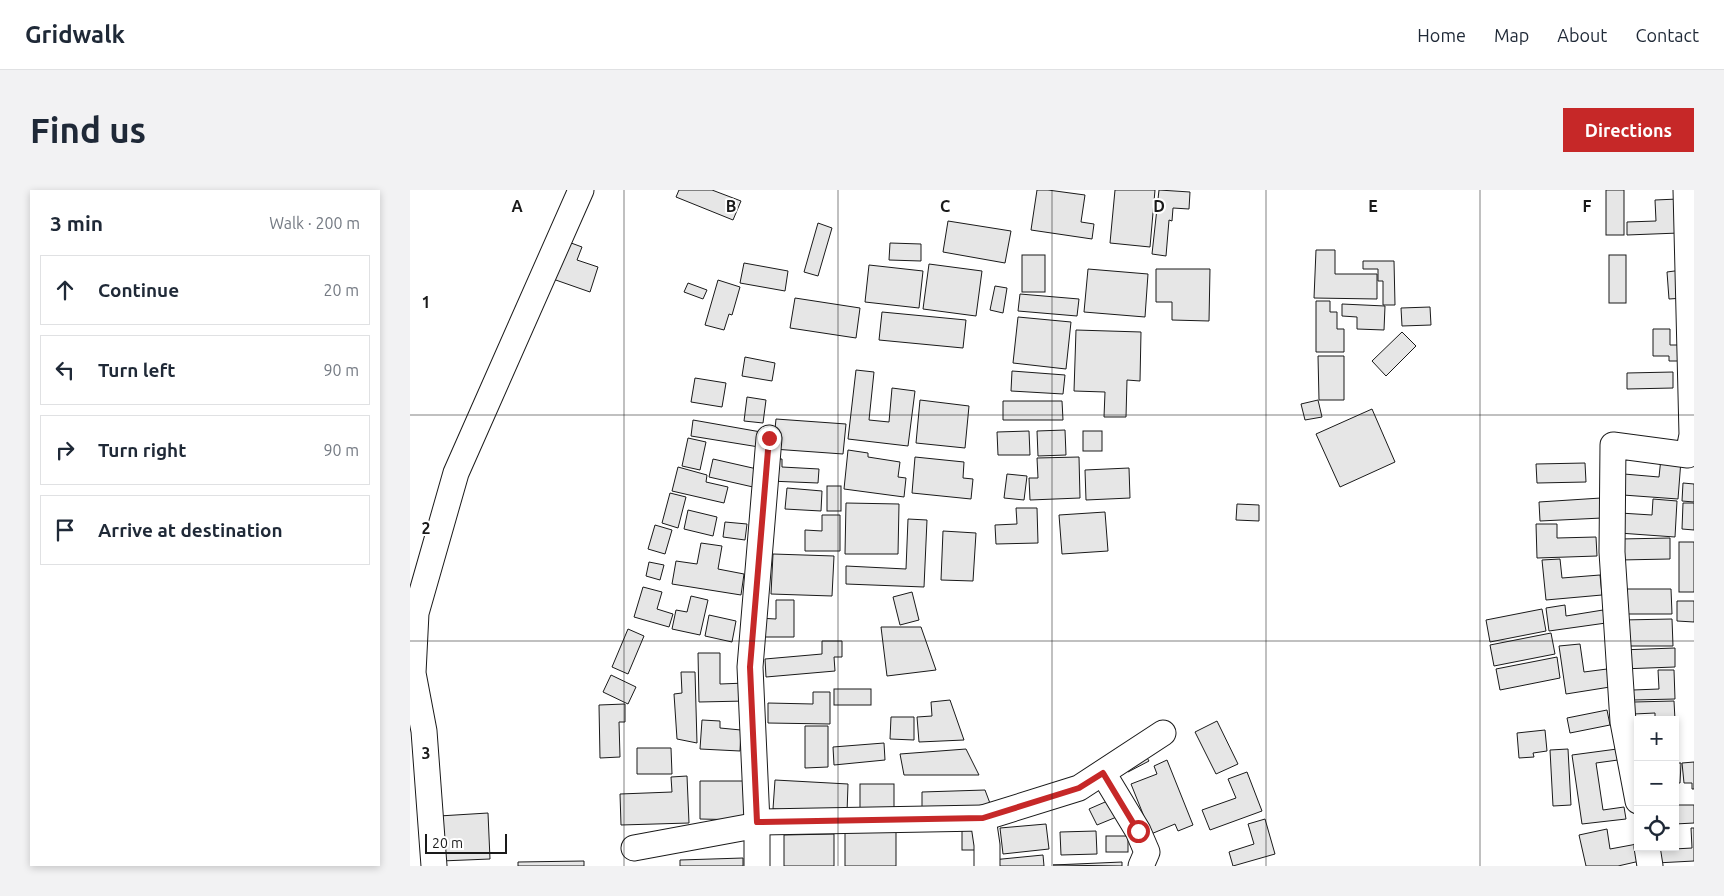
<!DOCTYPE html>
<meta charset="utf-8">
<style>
:root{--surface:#fff;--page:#f2f2f3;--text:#1f2937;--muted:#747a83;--line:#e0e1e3;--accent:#c62828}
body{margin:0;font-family:Ubuntu,sans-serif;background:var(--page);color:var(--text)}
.controls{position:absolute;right:15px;bottom:15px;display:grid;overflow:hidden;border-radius:0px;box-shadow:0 2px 8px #0003}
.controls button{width:45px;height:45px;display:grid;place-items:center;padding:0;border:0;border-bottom:1px solid var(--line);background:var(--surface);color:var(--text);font:25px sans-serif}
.scale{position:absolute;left:15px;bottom:12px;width:82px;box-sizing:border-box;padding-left:5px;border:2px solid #1a1a1a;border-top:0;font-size:14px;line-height:18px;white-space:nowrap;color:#1a1a1a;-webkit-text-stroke:4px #fff;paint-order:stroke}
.stop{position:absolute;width:15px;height:15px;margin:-11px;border:4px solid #c62828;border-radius:50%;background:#fff}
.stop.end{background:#c62828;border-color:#fff;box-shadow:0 1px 5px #0008}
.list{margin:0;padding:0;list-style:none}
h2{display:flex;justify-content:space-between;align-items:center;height:65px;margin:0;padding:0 20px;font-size:21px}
h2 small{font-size:16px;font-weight:400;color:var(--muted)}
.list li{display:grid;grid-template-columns:32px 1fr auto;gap:15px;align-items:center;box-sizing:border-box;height:70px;margin:0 10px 10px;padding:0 10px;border:1px solid var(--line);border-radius:0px}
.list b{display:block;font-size:19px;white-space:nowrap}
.list em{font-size:16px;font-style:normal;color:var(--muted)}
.icon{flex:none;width:28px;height:28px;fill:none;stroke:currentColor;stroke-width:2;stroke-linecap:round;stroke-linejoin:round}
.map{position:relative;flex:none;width:1284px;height:676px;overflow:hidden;border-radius:0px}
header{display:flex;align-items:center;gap:30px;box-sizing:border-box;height:70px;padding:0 25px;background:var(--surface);border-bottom:1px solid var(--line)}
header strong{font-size:24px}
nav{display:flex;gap:28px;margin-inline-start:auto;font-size:18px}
.intro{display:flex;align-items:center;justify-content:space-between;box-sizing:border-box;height:120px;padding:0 30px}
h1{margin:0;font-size:35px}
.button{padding:12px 22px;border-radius:0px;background:var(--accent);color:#fff;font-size:18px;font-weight:700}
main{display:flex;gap:30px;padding:0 30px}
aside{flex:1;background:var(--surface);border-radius:0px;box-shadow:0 2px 8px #0003}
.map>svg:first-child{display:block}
.building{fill:#e6e6e6;stroke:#1a1a1a}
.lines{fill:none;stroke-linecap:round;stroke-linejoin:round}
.street-casing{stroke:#1a1a1a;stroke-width:27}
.street{stroke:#fff;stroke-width:25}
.route{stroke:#c62828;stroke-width:6}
.grid{fill:none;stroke:#1a1a1a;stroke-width:1;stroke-opacity:0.55}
.grid-label{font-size:16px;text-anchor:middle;font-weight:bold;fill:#1a1a1a;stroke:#fff;stroke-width:4;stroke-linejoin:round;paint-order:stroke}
</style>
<header>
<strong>Gridwalk</strong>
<nav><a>Home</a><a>Map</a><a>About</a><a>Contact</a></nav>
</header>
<div class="intro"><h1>Find us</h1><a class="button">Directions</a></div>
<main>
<aside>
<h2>3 min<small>Walk · 200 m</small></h2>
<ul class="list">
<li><svg class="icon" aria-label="ahead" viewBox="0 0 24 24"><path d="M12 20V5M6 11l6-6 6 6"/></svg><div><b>Continue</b></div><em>20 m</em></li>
<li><svg class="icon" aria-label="left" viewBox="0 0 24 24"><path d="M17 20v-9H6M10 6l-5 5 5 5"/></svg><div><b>Turn left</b></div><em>90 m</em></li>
<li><svg class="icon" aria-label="right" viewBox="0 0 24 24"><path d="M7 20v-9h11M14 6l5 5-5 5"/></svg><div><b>Turn right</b></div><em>90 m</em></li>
<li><svg class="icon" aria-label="arrive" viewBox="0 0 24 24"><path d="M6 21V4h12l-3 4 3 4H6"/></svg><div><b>Arrive at destination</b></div></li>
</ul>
</aside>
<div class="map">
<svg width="1284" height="676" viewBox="0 0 1284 676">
<rect width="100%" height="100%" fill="#fff"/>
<g class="building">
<path d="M269,0H302L331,11L323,30L266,7Z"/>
<path d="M627,0H638L675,5L671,32L684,34L682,49L621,40Z"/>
<path d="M705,0H745L740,57L700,53Z"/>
<path d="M749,0L780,2L779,19L763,18L762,31L759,30L756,66L742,64Z"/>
<rect x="1196" y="0" width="18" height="45"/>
<path d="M1268,9L1269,43L1217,45V32L1246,31L1245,10Z"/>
<path d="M538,31L601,41L595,73L533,62Z"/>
<path d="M408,33L422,38L408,86L394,82Z"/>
<path d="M153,50L172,57L167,70L188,77L180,102L140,88Z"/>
<path d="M480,53L511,54V71L479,70Z"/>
<path d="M906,60H925V84H967V109L904,108Z"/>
<rect x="612" y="65" width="23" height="37"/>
<rect x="1199" y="65" width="17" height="48"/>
<path d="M953,71H984L985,115H973V91H968V79H953Z"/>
<path d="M334,73L378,81L375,101L330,93Z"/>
<path d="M519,74L572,81L566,126L513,119Z"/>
<path d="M459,75L513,81L509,118L455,112Z"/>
<path d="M678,79L738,84L735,127L674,122Z"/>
<path d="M746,79H800L799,131L762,130V112H746Z"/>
<path d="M1272,80L1274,108L1259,109L1257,82Z"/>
<path d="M308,90L330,97L322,125L319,124L314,140L295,135Z"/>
<path d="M278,93L297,100L293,109L274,102Z"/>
<path d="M585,96L597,98L593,123L580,120Z"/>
<path d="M610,104L669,109L667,126L608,121Z"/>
<path d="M385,108L450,118L446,148L380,138Z"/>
<path d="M906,111H920V122H927V139H934V162H906Z"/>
<path d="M932,114L975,116L974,140L947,139V127L932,126Z"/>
<path d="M1020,117L1021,135L992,136L991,118Z"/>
<path d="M472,122L556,130L553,158L469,150Z"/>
<path d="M608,127L661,132L656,179L603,173Z"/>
<path d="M1243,139H1260V155H1269V171H1259V166H1243Z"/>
<path d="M666,140L731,142L730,191L717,190L716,227H694L695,202L664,201Z"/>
<path d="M992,142L1006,156L976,186L962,171Z"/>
<path d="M908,166H934V210H909Z"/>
<path d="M335,167L365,173L362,191L332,186Z"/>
<path d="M446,180L464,182L459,230L479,232L482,198L505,201L498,256L438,249Z"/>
<path d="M602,181L655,185L653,204L601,201Z"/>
<path d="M1263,182V198L1217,199V183Z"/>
<path d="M285,188L316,193L312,217L281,212Z"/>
<path d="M337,207L356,210L353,233L334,231Z"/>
<path d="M510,210L559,216L555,258L506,253Z"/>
<path d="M908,210L912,227L895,230L891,214Z"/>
<path d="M593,211H652L653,230H593Z"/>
<path d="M962,219L985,272L930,297L906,244Z"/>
<path d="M366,229L436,234L433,264L363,259Z"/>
<path d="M283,230L351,242L349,257L281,246Z"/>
<path d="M655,240L656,265L628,266L627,241Z"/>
<path d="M619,241L620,265H588L587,242Z"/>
<rect x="673" y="241" width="19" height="20"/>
<path d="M278,248L296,252L290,280L272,276Z"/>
<path d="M438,260L458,263V267L490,272L488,287L496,288L494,307L434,299Z"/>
<path d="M505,267L554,272L553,288L563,289L561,309L502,303Z"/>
<path d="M669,267L670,308L620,310L619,288H628L627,268Z"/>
<path d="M1251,268L1271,270L1268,309L1213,305L1214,284L1249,287Z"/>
<path d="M303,269L347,279L343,297L299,287Z"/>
<path d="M360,269H372V277L409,279L408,293L359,291Z"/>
<path d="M1175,273L1176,292L1127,293L1126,274Z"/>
<path d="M268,277L297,285L296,292L318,297L314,313L262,301Z"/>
<path d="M719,278L720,308L676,310L675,280Z"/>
<path d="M597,284L617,286L614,310L594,308Z"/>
<path d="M1273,293L1284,294V312L1272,311Z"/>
<rect x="417" y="296" width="14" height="25"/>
<path d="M377,298L412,301L411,321L375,319Z"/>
<path d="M260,303L276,307L268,338L252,333Z"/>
<path d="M1191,308L1192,328L1130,331L1129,312Z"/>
<path d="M1243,309L1267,311L1265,347L1209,343L1210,323L1242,325Z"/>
<path d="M436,313L489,314L488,364H435Z"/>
<path d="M1273,313H1284V340L1272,339Z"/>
<path d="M827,314L849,315V331L826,330Z"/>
<path d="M606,318H627L628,353L586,354L585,335L607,334Z"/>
<path d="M278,320L307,327L303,346L274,339Z"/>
<path d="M695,322L698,361L652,364L649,325Z"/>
<path d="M412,325H430V361H395V340L412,341Z"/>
<path d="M498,329L517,330L514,397L436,394V376L496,379Z"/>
<path d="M315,332L337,334L335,350L313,347Z"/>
<path d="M1126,334H1147V348L1186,347L1187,366L1127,368Z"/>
<path d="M245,335L262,340L255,364L238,359Z"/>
<path d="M533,341L566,343L563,391L531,390Z"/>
<path d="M1260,348V369L1210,370V349Z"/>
<rect x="1269" y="352" width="15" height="50"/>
<path d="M291,353L312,356L308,379L334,384L331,405L262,394L266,371L287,374Z"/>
<path d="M363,364L424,366L422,406L361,404Z"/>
<path d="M1150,369L1152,388L1190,385L1192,405L1136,410L1132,370Z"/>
<path d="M239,372L254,375L250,390L236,386Z"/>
<path d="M233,397L252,402L247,419L263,424L259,437L224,427Z"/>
<path d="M1212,399H1261L1262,424H1213Z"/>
<path d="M502,402L509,430L490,435L483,407Z"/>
<path d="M281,406L298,410L290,445L262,439L266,420L277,422Z"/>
<path d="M366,410H384V447H347L348,428L366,429Z"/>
<path d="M1267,411H1284V432L1267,431Z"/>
<path d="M1155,415L1156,426L1193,420L1196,433L1139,441L1136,418Z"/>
<path d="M1132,419L1136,441L1080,452L1076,430Z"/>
<path d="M299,425L326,431L322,452L295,446Z"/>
<path d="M1262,429L1263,456H1212V430Z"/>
<path d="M471,437H511L526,480L477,486Z"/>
<path d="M218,439L234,446L218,484L202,477Z"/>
<path d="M1141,443L1145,464L1084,476L1080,455Z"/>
<path d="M412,451H432V467H424L425,481L356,487L355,469L412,464Z"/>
<path d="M1170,454L1174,482L1197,479L1200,497L1156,504L1149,456Z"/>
<path d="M1265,458V477L1211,479L1210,460Z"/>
<path d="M288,463H310V494L336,493V511L289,512Z"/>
<path d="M1147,467L1150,488L1090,500L1086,479Z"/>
<path d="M1248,480H1264L1265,509L1224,510L1223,500L1249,499Z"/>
<path d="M271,482H285L287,553L267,549L264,504L272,503Z"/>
<path d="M201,485L226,497L218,514L193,502Z"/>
<rect x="424" y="499" width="37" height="16"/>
<path d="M403,502H420V534L358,533V513L403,514Z"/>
<path d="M540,510L554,550L509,552L507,527L522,526L521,512Z"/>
<path d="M1264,511L1265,530H1245V523L1224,524V512Z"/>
<path d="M215,514V532H209L210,567L190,568L189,515Z"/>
<path d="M1197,520L1200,535L1160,543L1157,528Z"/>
<path d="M481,527H504V550L480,549Z"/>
<path d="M292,530L310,531V538L331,540L330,561L290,559Z"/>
<path d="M807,531L828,574L806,584L785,542Z"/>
<path d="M395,536H418V577L395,578Z"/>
<path d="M1135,540L1137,561L1123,563L1124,567L1109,568L1107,543Z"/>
<path d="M474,553L475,570L424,575L423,557Z"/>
<path d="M227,558H261L262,584H227Z"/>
<path d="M556,559L569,585H494L490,564Z"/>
<path d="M1158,559L1161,615L1143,616L1140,560Z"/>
<path d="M1207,559L1208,570L1186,573L1193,620L1214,617L1216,629L1172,634L1162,565Z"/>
<path d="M733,561L739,571L718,582L713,572Z"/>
<path d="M757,570L783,635L768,641L765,634L741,644L721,594L747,584L744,576Z"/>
<path d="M1284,572V599H1282V593H1274L1272,573Z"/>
<path d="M1265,573H1271L1270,593H1265Z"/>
<path d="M837,582L852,621L800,640L792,620L826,608L818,589Z"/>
<path d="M277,586L279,633L211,635L210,604L262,602L261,587Z"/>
<path d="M365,590L438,594L437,623L363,619Z"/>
<path d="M290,591H336V630L290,629Z"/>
<rect x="450" y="594" width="34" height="25"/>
<path d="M575,600L581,616L512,619V602Z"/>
<path d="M702,609L709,626L687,635L679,619Z"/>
<path d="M1265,615H1284V633L1265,634Z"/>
<path d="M78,623L80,669L31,671L29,626Z"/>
<path d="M855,629L865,664L823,676L819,662L844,654L838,634Z"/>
<rect x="552" y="631" width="16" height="29"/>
<rect x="435" y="634" width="51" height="42"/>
<path d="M636,634L639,659L593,664L590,638Z"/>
<path d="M1281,638H1284V671L1246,673V660L1282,658Z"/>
<path d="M1197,639L1200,659L1227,654L1230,671L1208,676H1176L1169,645Z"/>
<path d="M686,641L687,664L651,665L650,642Z"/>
<path d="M424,644V676H374V645Z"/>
<rect x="696" y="646" width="22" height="16"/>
<path d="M633,665L634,676H582V670Z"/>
<path d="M333,668V676H270V670Z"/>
<path d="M174,671V676H108V672Z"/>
<path d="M712,672V676L643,675Z"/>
</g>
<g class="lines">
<defs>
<g id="street">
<path d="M693,583L728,641L737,662L731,676"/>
<path d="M1228,611L1213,532L1202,362L1203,255L1278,265L1282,245L1276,0"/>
<path d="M573,628L669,598L753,543"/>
<path d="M1237,657L1240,676"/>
<path d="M224,658L343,636L347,632L573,628L577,655V676"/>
<path d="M24,676L14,541L3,483L6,423L46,283L171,0"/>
<path d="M347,676V632L340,477L359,248"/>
</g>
</defs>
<use href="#street" class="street-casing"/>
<use href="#street" class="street"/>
</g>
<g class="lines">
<path class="route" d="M359,248L340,477L347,632L573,628L669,598L693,583L728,641"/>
</g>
<path class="grid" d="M214,0V676M428,0V676M642,0V676M856,0V676M1070,0V676M0,225H1284M0,451H1284"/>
<g class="grid-label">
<text x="107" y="22">A</text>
<text x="321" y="22">B</text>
<text x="535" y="22">C</text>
<text x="749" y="22">D</text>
<text x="963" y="22">E</text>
<text x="1177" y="22">F</text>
<text x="16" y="118">1</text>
<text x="16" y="344">2</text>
<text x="16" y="569">3</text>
</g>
</svg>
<div class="controls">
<button>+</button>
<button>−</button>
<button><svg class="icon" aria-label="locate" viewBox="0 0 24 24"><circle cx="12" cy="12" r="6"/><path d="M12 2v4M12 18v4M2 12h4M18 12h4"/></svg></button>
</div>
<div class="scale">20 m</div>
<div class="stop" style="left:728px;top:641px"></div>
<div class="stop end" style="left:359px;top:248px"></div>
</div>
</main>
